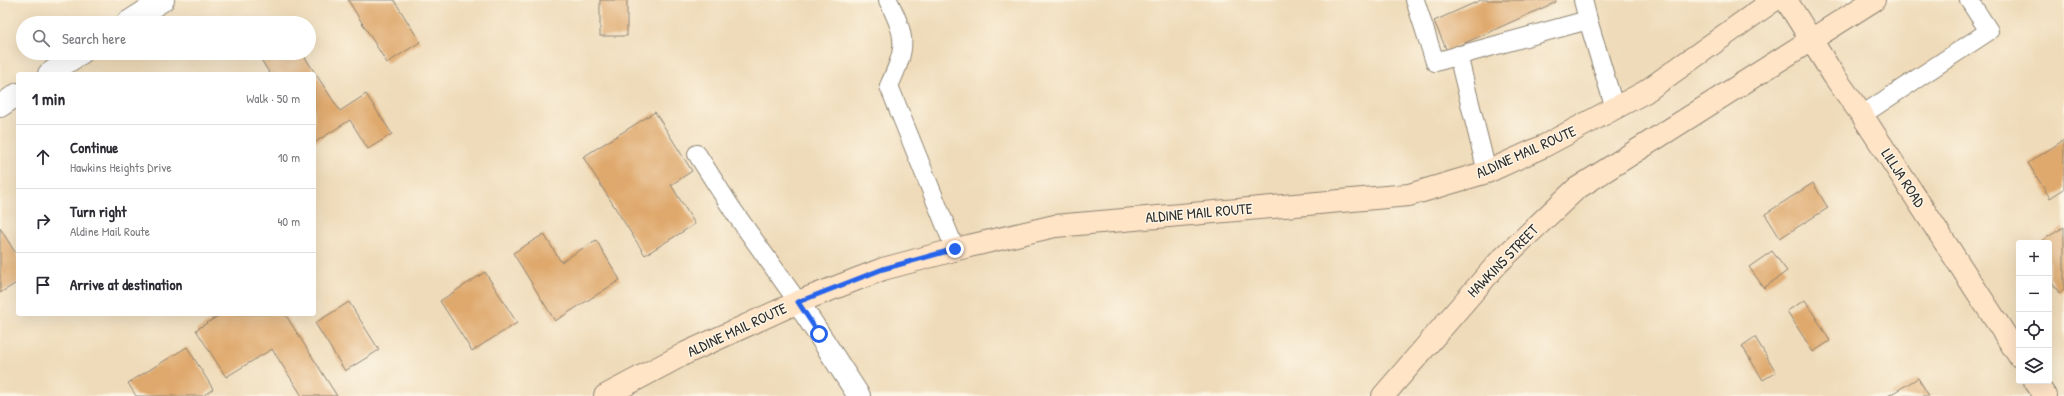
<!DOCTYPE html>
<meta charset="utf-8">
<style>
:root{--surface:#fff;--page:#f7f7f7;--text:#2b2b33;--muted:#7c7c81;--line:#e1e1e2}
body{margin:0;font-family:"Patrick Hand",sans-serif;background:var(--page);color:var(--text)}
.controls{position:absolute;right:12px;bottom:12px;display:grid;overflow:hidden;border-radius:4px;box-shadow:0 4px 16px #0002}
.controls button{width:36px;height:36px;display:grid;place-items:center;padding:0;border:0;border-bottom:1px solid var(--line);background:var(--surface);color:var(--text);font:20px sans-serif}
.stop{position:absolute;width:12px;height:12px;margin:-9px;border:3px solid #2563eb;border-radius:50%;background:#fff}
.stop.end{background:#2563eb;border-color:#fff;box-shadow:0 1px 4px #0008}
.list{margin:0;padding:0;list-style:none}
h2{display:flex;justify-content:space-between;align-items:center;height:52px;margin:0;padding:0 16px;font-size:17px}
h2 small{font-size:13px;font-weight:400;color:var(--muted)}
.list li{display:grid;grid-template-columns:26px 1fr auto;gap:12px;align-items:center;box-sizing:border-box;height:64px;padding:0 16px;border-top:1px solid var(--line)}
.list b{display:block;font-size:15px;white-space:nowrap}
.list p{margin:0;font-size:13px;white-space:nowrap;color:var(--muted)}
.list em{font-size:13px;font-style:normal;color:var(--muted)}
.icon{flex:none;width:22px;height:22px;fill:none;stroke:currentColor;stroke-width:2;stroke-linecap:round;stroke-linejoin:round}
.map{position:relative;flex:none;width:2064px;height:396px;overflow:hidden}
.search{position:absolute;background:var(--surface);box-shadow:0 4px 16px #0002;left:16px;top:16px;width:300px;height:44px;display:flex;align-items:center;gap:10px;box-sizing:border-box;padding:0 14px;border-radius:22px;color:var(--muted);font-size:15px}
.panel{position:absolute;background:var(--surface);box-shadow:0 4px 16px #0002;left:16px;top:72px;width:300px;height:244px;border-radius:4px}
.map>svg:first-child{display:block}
.building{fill:#dfa96d}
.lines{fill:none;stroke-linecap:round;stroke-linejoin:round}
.lane-casing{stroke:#8d8372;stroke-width:20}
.street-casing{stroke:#8d8372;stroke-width:24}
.secondary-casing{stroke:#8d8372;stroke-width:24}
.lane{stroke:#fff;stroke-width:18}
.street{stroke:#fff;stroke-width:22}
.secondary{stroke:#ffe4c6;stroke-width:22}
.route{stroke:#2563eb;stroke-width:5}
.labels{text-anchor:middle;stroke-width:3;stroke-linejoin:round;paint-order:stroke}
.street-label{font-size:15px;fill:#2b2b2b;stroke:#fcf5e5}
</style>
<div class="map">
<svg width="2064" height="396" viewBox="0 0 2064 396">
<rect width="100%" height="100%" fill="#fcf5e5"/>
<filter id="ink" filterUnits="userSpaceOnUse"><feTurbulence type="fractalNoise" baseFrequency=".025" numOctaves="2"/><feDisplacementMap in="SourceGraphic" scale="8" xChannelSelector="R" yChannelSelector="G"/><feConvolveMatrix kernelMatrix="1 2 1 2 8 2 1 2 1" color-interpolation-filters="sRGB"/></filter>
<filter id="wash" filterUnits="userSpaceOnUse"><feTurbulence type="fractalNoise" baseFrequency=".012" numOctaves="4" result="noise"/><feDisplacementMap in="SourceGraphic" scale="16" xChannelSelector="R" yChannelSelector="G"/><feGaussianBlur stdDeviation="0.9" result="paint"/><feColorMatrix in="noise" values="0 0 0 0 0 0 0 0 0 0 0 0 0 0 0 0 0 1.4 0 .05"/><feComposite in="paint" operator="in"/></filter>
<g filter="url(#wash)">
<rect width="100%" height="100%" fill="#efdbb9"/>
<g id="blocks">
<g class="building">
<path d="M348,0H394L420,42L387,63Z"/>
<rect x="600" y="0" width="27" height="36"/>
<path d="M1481,0H1555L1556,2L1447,51L1434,21Z"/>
<path d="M257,53H302L340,111L366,94L392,134L368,149L350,120L314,143V74H270Z"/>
<path d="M655,112L692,171L671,185L695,224L645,255L583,157Z"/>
<path d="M2064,140V189L2050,198L2028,163Z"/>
<path d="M1813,183L1828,208L1780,238L1765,214Z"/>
<path d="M2064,227V289L2059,293L2049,277V243H2038Z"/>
<path d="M0,228L18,257V282L0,293Z"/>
<path d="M544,234L561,262L596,240L620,280L555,321L513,253Z"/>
<path d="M1772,251L1787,271L1764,288L1749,267Z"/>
<path d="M485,272L517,323L472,351L440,301Z"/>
<path d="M1805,300L1830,341L1813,352L1787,311Z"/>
<path d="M349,302L379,350L345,371L315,323Z"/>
<path d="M221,314H285L337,396H302L272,349L226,377L196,330Z"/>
<path d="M1755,337L1776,372L1763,380L1742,346Z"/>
<path d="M187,347L213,389L203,396H136L128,383Z"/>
<path d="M1918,378L1929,396H1888Z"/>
</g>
</g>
</g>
<g filter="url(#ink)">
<use href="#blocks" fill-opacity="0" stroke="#8d8372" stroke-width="1"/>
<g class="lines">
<defs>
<g id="lane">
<path d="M888,0C907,39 907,46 889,86L955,249"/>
<path d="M1415,0L1435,62L1588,20L1583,0"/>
<path d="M1588,20L1615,109"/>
<path d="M1458,55L1487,172"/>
<path d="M1862,115L1989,31L1969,0"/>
<path d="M697,154L732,209L798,302"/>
</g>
<g id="street">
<path d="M127,23L163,0"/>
<path d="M49,74L81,53"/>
<path d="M0,106L18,94"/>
<path d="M798,302L859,396"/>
</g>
<g id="secondary">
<path d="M1786,0L1834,76L1862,115L2019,356"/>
<path d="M2035,381L2045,396"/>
<path d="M605,396L686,353L798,302L883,269L969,246L1055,226L1409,195L1487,172L1544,146L1645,92L1774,0"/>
<path d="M1383,396L1498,263L1576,189L1874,0"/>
</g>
</defs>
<use href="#lane" class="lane-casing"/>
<use href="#street" class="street-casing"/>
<use href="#secondary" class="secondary-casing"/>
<use href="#lane" class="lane"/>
<use href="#street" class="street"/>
<use href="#secondary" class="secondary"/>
</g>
</g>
<g class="lines" filter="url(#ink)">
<path class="route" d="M819,334L798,302L883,269L955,249"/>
</g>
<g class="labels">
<g class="street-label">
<text transform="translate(1526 152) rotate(-24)" y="5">ALDINE MAIL ROUTE</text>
<text transform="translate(1903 178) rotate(57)" y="5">LILLJA ROAD</text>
<text transform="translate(1199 213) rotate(-5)" y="5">ALDINE MAIL ROUTE</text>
<text transform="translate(1503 261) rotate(-46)" y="5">HAWKINS STREET</text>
<text transform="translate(737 330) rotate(-25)" y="5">ALDINE MAIL ROUTE</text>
</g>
</g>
</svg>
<div class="controls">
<button>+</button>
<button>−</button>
<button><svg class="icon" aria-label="locate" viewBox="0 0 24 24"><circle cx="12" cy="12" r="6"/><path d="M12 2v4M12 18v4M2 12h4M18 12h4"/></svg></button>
<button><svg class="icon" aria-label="layers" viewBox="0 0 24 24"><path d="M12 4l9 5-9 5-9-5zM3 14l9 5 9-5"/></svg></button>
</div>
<div class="stop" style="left:819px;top:334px"></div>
<div class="stop end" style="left:955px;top:249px"></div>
<div class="search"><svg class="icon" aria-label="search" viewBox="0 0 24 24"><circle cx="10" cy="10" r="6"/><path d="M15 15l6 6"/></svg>Search here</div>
<section class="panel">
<h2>1 min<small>Walk · 50 m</small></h2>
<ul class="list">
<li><svg class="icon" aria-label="ahead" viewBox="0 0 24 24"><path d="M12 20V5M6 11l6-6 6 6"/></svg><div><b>Continue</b><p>Hawkins Heights Drive</p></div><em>10 m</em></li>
<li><svg class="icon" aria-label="right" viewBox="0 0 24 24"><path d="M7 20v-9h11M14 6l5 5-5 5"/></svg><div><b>Turn right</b><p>Aldine Mail Route</p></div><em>40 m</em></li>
<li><svg class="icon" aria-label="arrive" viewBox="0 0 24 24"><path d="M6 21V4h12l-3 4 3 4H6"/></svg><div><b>Arrive at destination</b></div></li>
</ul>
</section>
</div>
